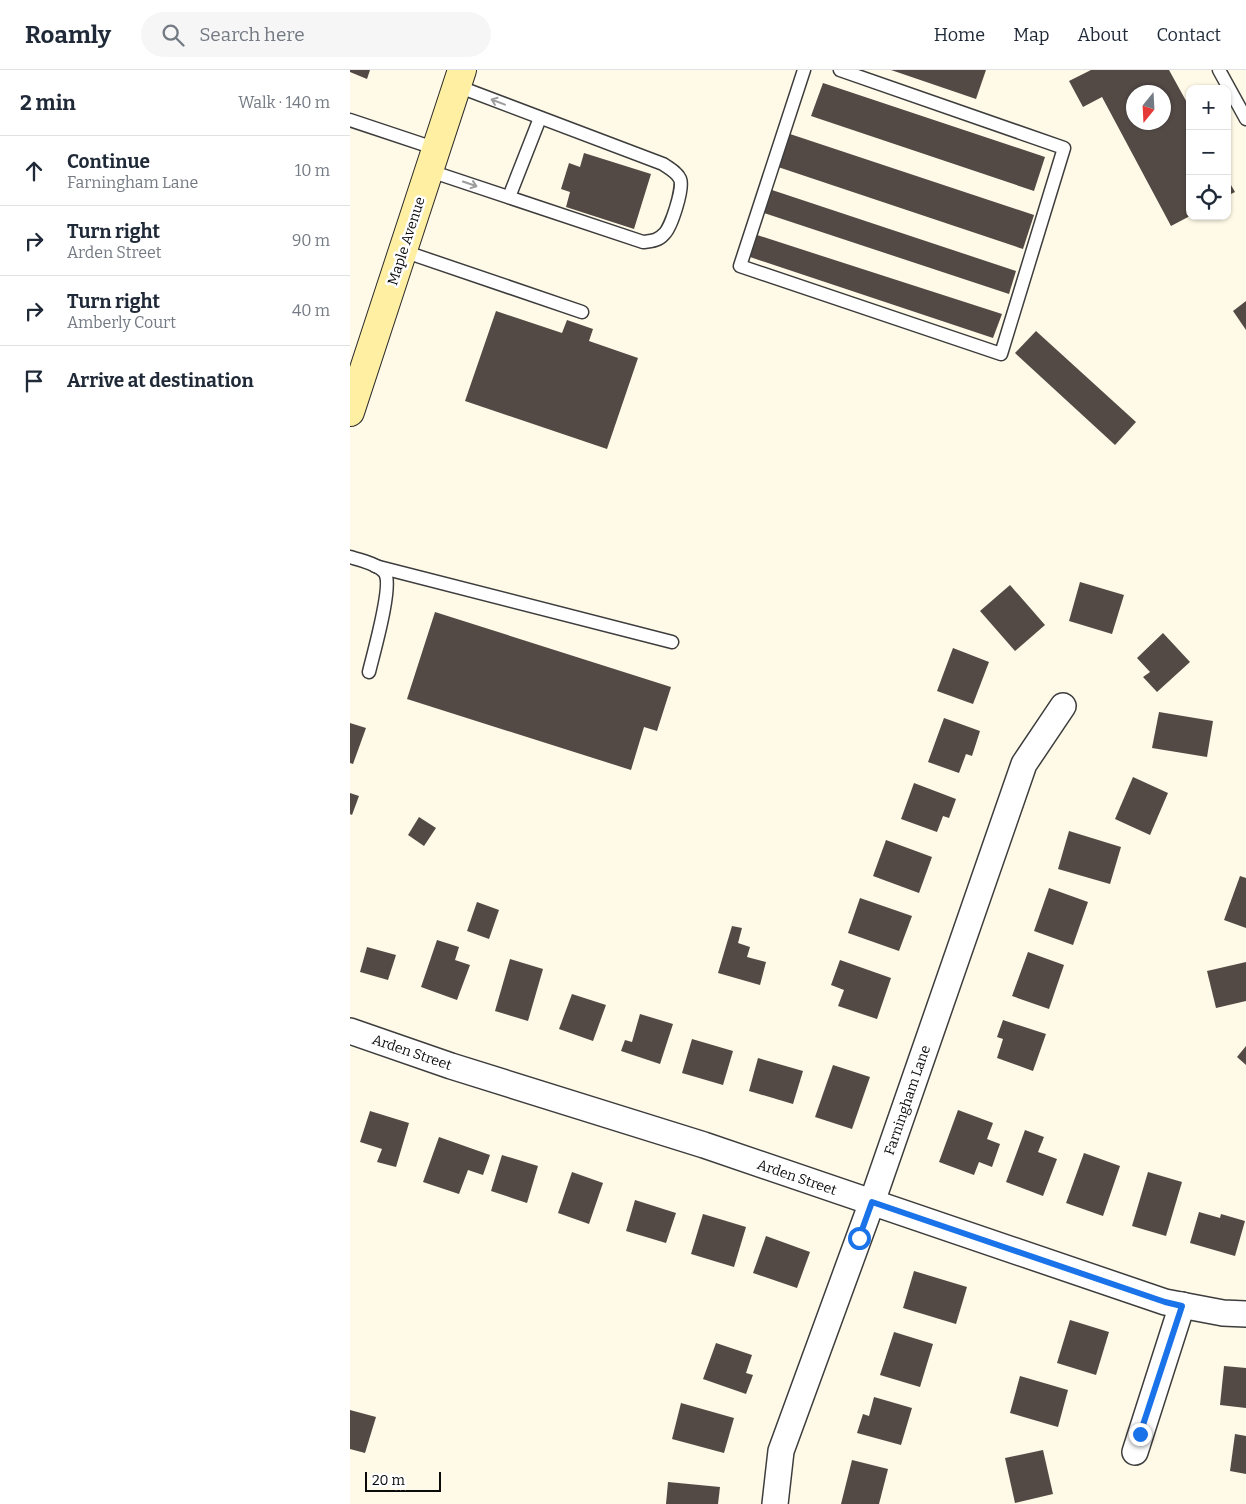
<!DOCTYPE html>
<meta charset="utf-8">
<style>
:root{--surface:#fff;--page:#f6f6f7;--text:#1f2937;--muted:#747a83;--line:#e0e1e3}
body{margin:0;font-family:Bitter,serif;background:var(--page);color:var(--text)}
.controls{position:absolute;right:15px;top:15px;display:grid;overflow:hidden;border-radius:10px;box-shadow:0 1px 4px #0004}
.controls button{width:45px;height:45px;display:grid;place-items:center;padding:0;border:0;border-bottom:1px solid var(--line);background:var(--surface);color:var(--text);font:25px sans-serif}
.compass{position:absolute;left:776px;top:15px;width:45px;height:45px;border-radius:50%;background:var(--surface);box-shadow:0 1px 4px #0004;rotate:198deg}
.scale{position:absolute;left:15px;bottom:12px;width:76px;box-sizing:border-box;padding-left:5px;border:2px solid #0a0a0a;border-top:0;font-size:14px;line-height:18px;white-space:nowrap;color:#0a0a0a;-webkit-text-stroke:4px #fff;paint-order:stroke}
.stop{position:absolute;width:15px;height:15px;margin:-11px;border:4px solid #1a73e8;border-radius:50%;background:#fff}
.stop.end{background:#1a73e8;border-color:#fff;box-shadow:0 1px 5px #0008}
.list{margin:0;padding:0;list-style:none}
h2{display:flex;justify-content:space-between;align-items:center;height:65px;margin:0;padding:0 20px;font-size:21px}
h2 small{font-size:16px;font-weight:400;color:var(--muted)}
.list li{display:grid;grid-template-columns:32px 1fr auto;gap:15px;align-items:center;box-sizing:border-box;height:70px;padding:0 20px;border-top:1px solid var(--line)}
.list b{display:block;font-size:19px;white-space:nowrap}
.list p{margin:0;font-size:16px;white-space:nowrap;color:var(--muted)}
.list em{font-size:16px;font-style:normal;color:var(--muted)}
.icon{flex:none;width:28px;height:28px;fill:none;stroke:currentColor;stroke-width:2;stroke-linecap:round;stroke-linejoin:round}
.map{position:relative;flex:none;width:896px;height:1434px;overflow:hidden}
header{display:flex;align-items:center;gap:30px;box-sizing:border-box;height:70px;padding:0 25px;background:var(--surface);border-bottom:1px solid var(--line)}
header strong{font-size:24px}
nav{display:flex;gap:28px;margin-inline-start:auto;font-size:18px}
.search{width:350px;height:45px;background:var(--page);display:flex;align-items:center;gap:12px;box-sizing:border-box;padding:0 18px;border-radius:28px;color:var(--muted);font-size:19px}
main{display:flex}
aside{flex:1;background:var(--surface)}
.map>svg:first-child{display:block}
.building{fill:#534a46;fill-rule:evenodd}
.lines{fill:none;stroke-linecap:round;stroke-linejoin:round}
.service-casing{stroke:#3d3d3d;stroke-width:15}
.minor-casing{stroke:#3d3d3d;stroke-width:28}
.secondary-casing{stroke:#2c2c2c;stroke-width:30}
.service{stroke:#fff;stroke-width:12}
.minor{stroke:#fff;stroke-width:25}
.secondary{stroke:#ffefa2;stroke-width:28}
.oneway{stroke:#9d9d9d}
.route{stroke:#1a73e8;stroke-width:6}
.labels{text-anchor:middle;stroke-width:5;stroke-linejoin:round;paint-order:stroke}
.street-label{font-size:14px;fill:#0a0a0a;stroke:#fff}
</style>
<header>
<strong>Roamly</strong>
<div class="search"><svg class="icon" aria-label="search" viewBox="0 0 24 24"><circle cx="10" cy="10" r="6"/><path d="M15 15l6 6"/></svg>Search here</div>
<nav><a>Home</a><a>Map</a><a>About</a><a>Contact</a></nav>
</header>
<main>
<aside>
<h2>2 min<small>Walk · 140 m</small></h2>
<ul class="list">
<li><svg class="icon" aria-label="ahead" viewBox="0 0 24 24"><path d="M12 20V5M6 11l6-6 6 6"/></svg><div><b>Continue</b><p>Farningham Lane</p></div><em>10 m</em></li>
<li><svg class="icon" aria-label="right" viewBox="0 0 24 24"><path d="M7 20v-9h11M14 6l5 5-5 5"/></svg><div><b>Turn right</b><p>Arden Street</p></div><em>90 m</em></li>
<li><svg class="icon" aria-label="right" viewBox="0 0 24 24"><path d="M7 20v-9h11M14 6l5 5-5 5"/></svg><div><b>Turn right</b><p>Amberly Court</p></div><em>40 m</em></li>
<li><svg class="icon" aria-label="arrive" viewBox="0 0 24 24"><path d="M6 21V4h12l-3 4 3 4H6"/></svg><div><b>Arrive at destination</b></div></li>
</ul>
</aside>
<div class="map">
<svg width="896" height="1434" viewBox="0 0 896 1434">
<rect width="100%" height="100%" fill="#fff9e7"/>
<g class="building">
<path d="M0,0H20L17,9L0,2Z"/>
<path d="M541,0H636L626,29Z"/>
<path d="M741,0H819L840,38V146L821,156L752,27L733,37L719,11ZM784,22H814V52H784Z"/>
<path d="M473,13L695,87L684,121L461,46Z"/>
<path d="M440,64L684,145L673,179L428,97Z"/>
<path d="M234,83L301,104L284,159L216,137L220,122L211,119L219,93L230,97Z"/>
<path d="M877,108L885,122L877,126Z"/>
<path d="M422,120L666,201L659,224L414,143Z"/>
<path d="M407,165L652,244L643,268L400,187Z"/>
<path d="M896,231V260L883,241Z"/>
<path d="M146,241L212,263L217,250L243,259L239,271L288,288L257,379L115,331Z"/>
<path d="M686,261L786,352L765,375L665,283Z"/>
<path d="M730,512L774,525L762,564L719,551Z"/>
<path d="M660,515L695,555L665,581L630,541Z"/>
<path d="M85,542L321,617L307,661L294,657L281,700L57,629Z"/>
<path d="M813,563L840,592L807,622L793,607L800,602L787,588Z"/>
<path d="M603,578L639,592L623,634L587,621Z"/>
<path d="M809,642L863,651L857,687L802,678Z"/>
<path d="M594,648L630,661L622,686L616,684L609,703L578,692Z"/>
<path d="M0,653L16,658L3,694L0,693Z"/>
<path d="M783,707L818,723L800,765L765,749Z"/>
<path d="M564,713L606,729L599,748L593,746L587,762L551,749Z"/>
<path d="M0,723L9,726L2,745L0,744Z"/>
<path d="M69,747L86,758L74,776L58,765Z"/>
<path d="M719,761L771,777L760,814L708,799Z"/>
<path d="M536,770L582,787L569,823L523,806Z"/>
<path d="M890,806L896,808V858L874,850Z"/>
<path d="M699,818L738,832L723,875L684,861Z"/>
<path d="M510,828L562,846L549,881L498,863Z"/>
<path d="M127,832L149,840L139,869L117,861Z"/>
<path d="M382,856L392,858L388,873L400,877L397,887L416,892L410,915L368,903Z"/>
<path d="M87,870L109,877L105,890L120,895L107,930L71,917Z"/>
<path d="M17,877L46,885L38,910L10,902Z"/>
<path d="M678,882L714,895L699,939L662,926Z"/>
<path d="M160,889L193,899L178,951L145,941Z"/>
<path d="M490,890L541,908L527,949L488,936L494,920L481,915Z"/>
<path d="M896,892V931L866,938L857,901Z"/>
<path d="M222,924L256,935L243,971L209,959Z"/>
<path d="M290,944L323,954L310,994L271,981L275,970L282,972Z"/>
<path d="M653,950L696,964L683,1001L647,988L653,969L647,967Z"/>
<path d="M342,969L383,981L373,1015L332,1003Z"/>
<path d="M896,976V995L887,987Z"/>
<path d="M408,988L453,1001L443,1034L399,1021Z"/>
<path d="M483,995L520,1007L502,1059L465,1047Z"/>
<path d="M608,1040L643,1053L637,1069L650,1074L642,1097L629,1092L624,1105L589,1092Z"/>
<path d="M20,1041L59,1053L46,1097L27,1092L32,1079L10,1072Z"/>
<path d="M675,1060L694,1067L688,1082L707,1089L693,1126L656,1112Z"/>
<path d="M89,1067L140,1085L133,1105L118,1100L109,1124L73,1112Z"/>
<path d="M734,1083L770,1096L753,1146L716,1133Z"/>
<path d="M152,1085L188,1096L177,1133L141,1121Z"/>
<path d="M222,1102L253,1113L239,1154L208,1143Z"/>
<path d="M798,1102L832,1112L816,1166L782,1156Z"/>
<path d="M285,1130L326,1143L316,1173L276,1161Z"/>
<path d="M849,1142L870,1148L871,1144L895,1151L885,1186L840,1173Z"/>
<path d="M353,1144L396,1157L384,1197L341,1184Z"/>
<path d="M416,1166L460,1182L447,1218L403,1203Z"/>
<path d="M564,1201L617,1217L606,1254L553,1238Z"/>
<path d="M720,1250L759,1262L746,1305L707,1293Z"/>
<path d="M544,1262L583,1274L570,1317L530,1305Z"/>
<path d="M366,1273L402,1285L396,1303L403,1305L396,1324L353,1309Z"/>
<path d="M874,1296L896,1298V1338L870,1335Z"/>
<path d="M670,1306L718,1320L708,1357L660,1343Z"/>
<path d="M524,1327L562,1338L551,1375L507,1363L513,1344L519,1346Z"/>
<path d="M331,1333L384,1348L374,1383L322,1369Z"/>
<path d="M0,1340L26,1347L15,1383L0,1379Z"/>
<path d="M885,1364L896,1366V1404L880,1401Z"/>
<path d="M693,1380L703,1424L665,1433L655,1388Z"/>
<path d="M502,1390L538,1399L529,1434H491Z"/>
<path d="M318,1412L370,1417L368,1434H316Z"/>
</g>
<g class="lines">
<defs>
<g id="service">
<path d="M454,0L390,196L651,284L714,78L490,0"/>
<path d="M869,0L896,49"/>
<path d="M0,50L87,79"/>
<path d="M80,101L293,172C301,171 308,171 314,164C321,158 334,118 330,109C327,102 319,98 313,94L107,16"/>
<path d="M159,127L190,48"/>
<path d="M53,181L232,242"/>
<path d="M0,487C10,490 29,494 35,503C43,516 23,585 19,602"/>
<path d="M25,496L322,572"/>
</g>
<g id="minor">
<path d="M0,961L101,996L354,1075L815,1232L873,1243L896,1244"/>
<path d="M785,1382L832,1235"/>
<path d="M425,1434L431,1381L522,1132L674,694L713,636"/>
</g>
<path id="secondary" d="M0,342L112,0"/>
</defs>
<use href="#service" class="service-casing"/>
<use href="#minor" class="minor-casing"/>
<use href="#secondary" class="secondary-casing"/>
<use href="#service" class="service"/>
<use href="#minor" class="minor"/>
<use href="#secondary" class="secondary"/>
</g>
<defs><path id="oneway-shaft" d="M-6 0H5M1.5-3L5.5 0L1.5 3" fill="none" stroke-width="1.6" stroke-linecap="round" stroke-linejoin="round" transform="scale(1.25)"/></defs>
<g class="oneway">
<use href="#oneway-shaft" transform="translate(148 32) rotate(-159)"/>
<use href="#oneway-shaft" transform="translate(120 114) rotate(19)"/>
</g>
<g class="lines">
<path class="route" d="M509,1168L522,1132L815,1232L832,1236L790,1364"/>
</g>
<g class="labels">
<g class="street-label">
<text transform="translate(56 171) rotate(-72)" y="5">Maple Avenue</text>
<text transform="translate(62 982) rotate(19)" y="5">Arden Street</text>
<text transform="translate(557 1030) rotate(-71)" y="5">Farningham Lane</text>
<text transform="translate(447 1107) rotate(19)" y="5">Arden Street</text>
</g>
</g>
</svg>
<div class="controls">
<button>+</button>
<button>−</button>
<button><svg class="icon" aria-label="locate" viewBox="0 0 24 24"><circle cx="12" cy="12" r="6"/><path d="M12 2v4M12 18v4M2 12h4M18 12h4"/></svg></button>
</div>
<svg class="compass" viewBox="-18 -18 36 36"><path d="M0-13l5 13h-10z" fill="#e53935"/><path d="M0 13l5-13h-10z" fill="#747a83"/></svg>
<div class="scale">20 m</div>
<div class="stop" style="left:509px;top:1168px"></div>
<div class="stop end" style="left:790px;top:1364px"></div>
</div>
</main>
